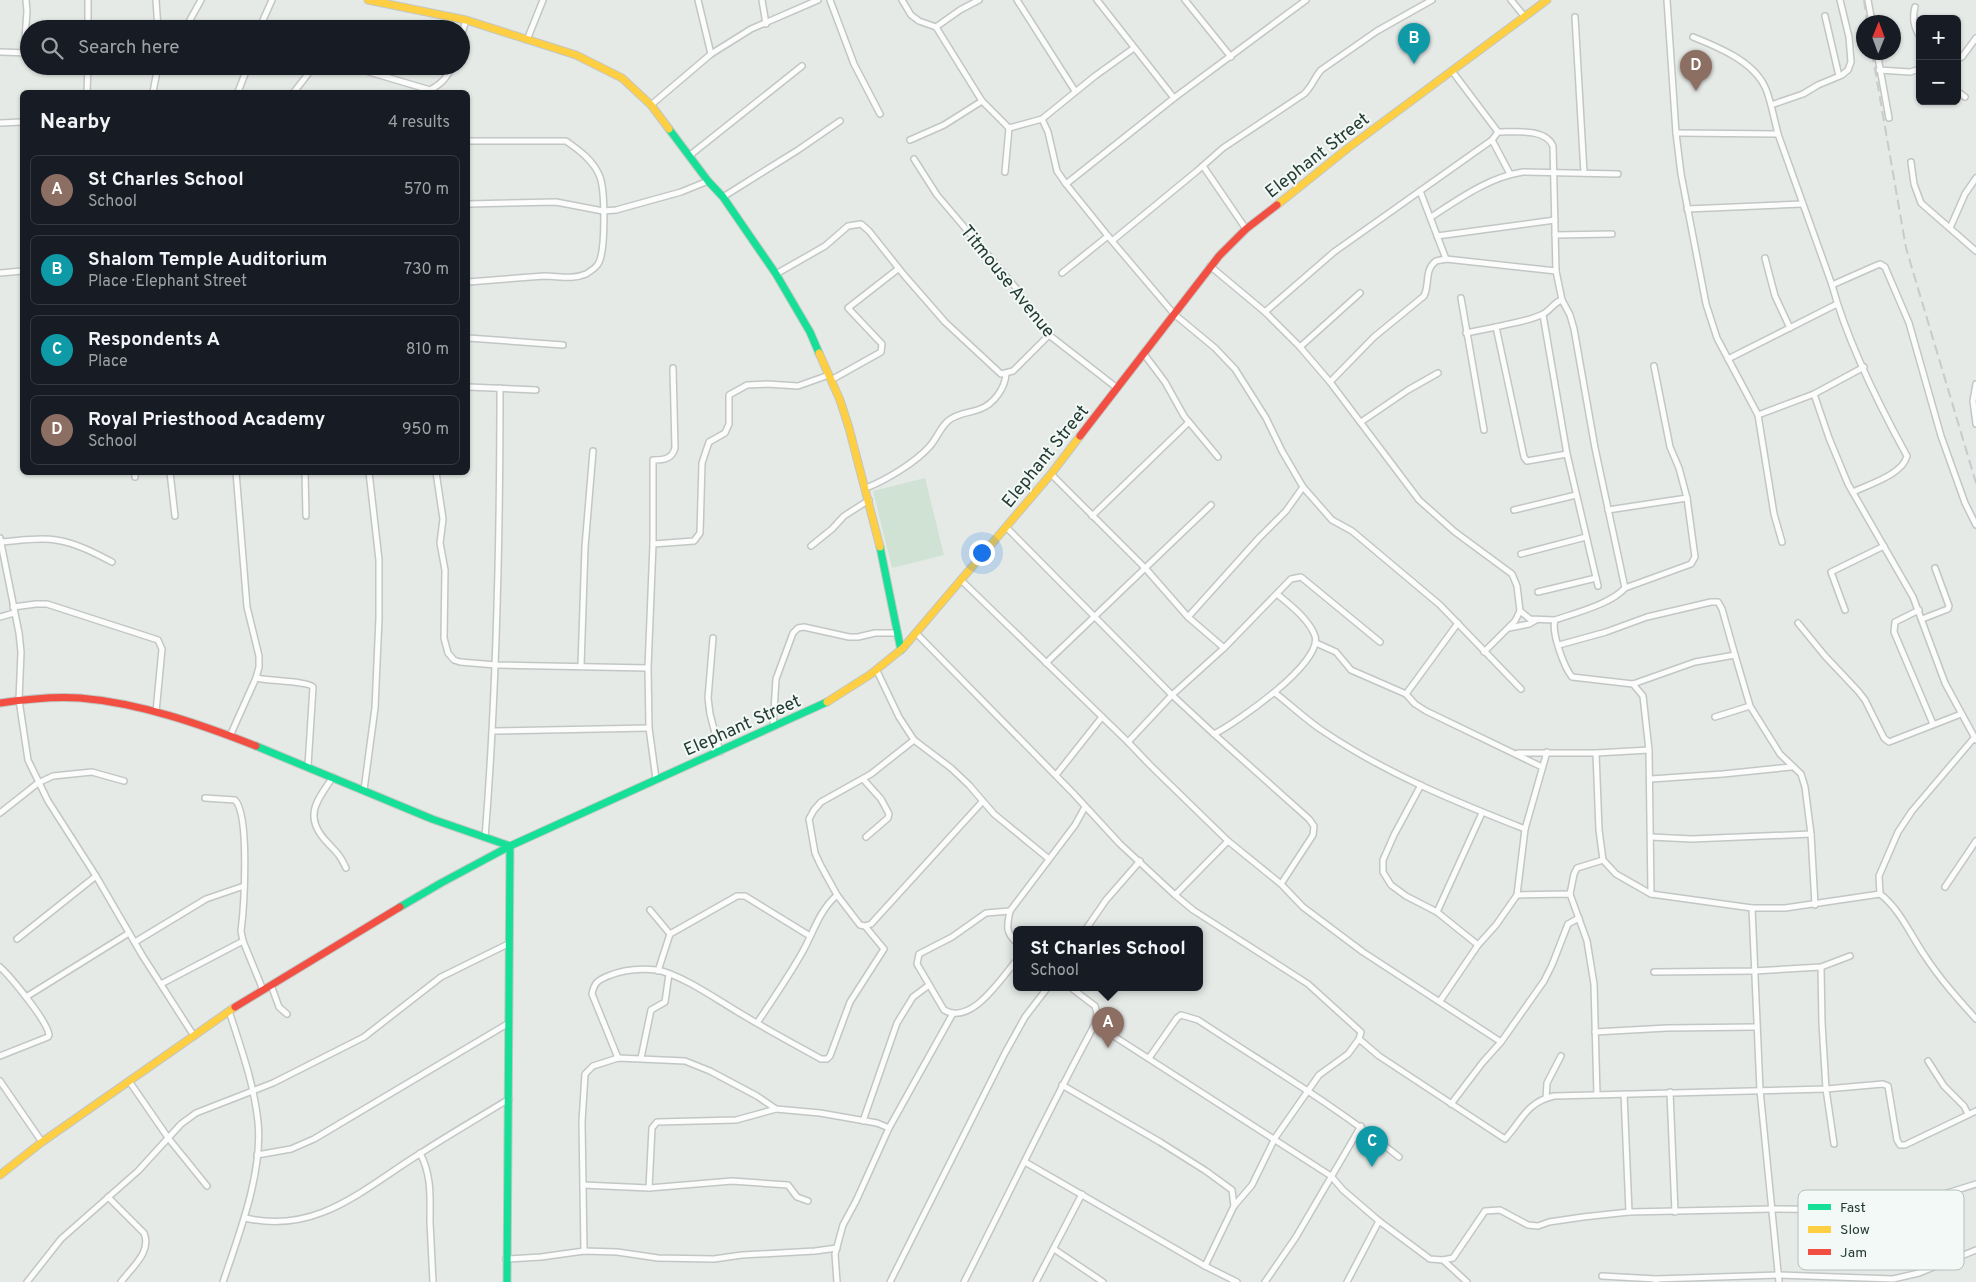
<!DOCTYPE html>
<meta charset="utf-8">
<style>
:root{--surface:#171b24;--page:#20242c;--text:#f1f3f6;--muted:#9ea1a6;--line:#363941;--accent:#0b8043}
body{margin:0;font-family:Overpass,sans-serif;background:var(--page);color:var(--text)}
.controls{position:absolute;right:15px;top:15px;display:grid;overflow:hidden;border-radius:8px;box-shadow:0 1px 4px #0004}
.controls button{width:45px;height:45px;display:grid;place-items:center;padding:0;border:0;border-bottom:1px solid var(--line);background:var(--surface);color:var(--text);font:25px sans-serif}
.compass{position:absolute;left:1856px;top:15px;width:45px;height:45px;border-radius:50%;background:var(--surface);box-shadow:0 1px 4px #0004;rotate:1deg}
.you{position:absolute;left:981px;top:552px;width:18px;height:18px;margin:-12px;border:4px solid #fff;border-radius:50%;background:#1a73e8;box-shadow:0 0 0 8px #1a73e833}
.badge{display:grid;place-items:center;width:32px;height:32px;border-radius:50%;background:var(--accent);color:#fff;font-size:16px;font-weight:700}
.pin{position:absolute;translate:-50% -41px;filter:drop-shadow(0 1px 2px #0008)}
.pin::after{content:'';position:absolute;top:26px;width:18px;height:15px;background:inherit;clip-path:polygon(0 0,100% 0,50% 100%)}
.popup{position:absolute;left:1013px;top:926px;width:190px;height:65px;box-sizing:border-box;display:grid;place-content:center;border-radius:8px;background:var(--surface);filter:drop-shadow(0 1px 4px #0005);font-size:16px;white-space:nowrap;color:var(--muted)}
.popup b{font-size:19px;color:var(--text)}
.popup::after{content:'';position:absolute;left:50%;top:100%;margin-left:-10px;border:10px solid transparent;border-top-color:var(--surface)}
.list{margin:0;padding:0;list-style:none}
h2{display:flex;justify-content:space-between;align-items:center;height:65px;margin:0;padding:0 20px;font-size:21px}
h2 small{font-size:16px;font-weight:400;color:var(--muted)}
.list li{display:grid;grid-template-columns:32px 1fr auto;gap:15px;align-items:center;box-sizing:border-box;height:70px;margin:0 10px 10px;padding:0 10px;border:1px solid var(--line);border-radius:8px}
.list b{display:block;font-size:19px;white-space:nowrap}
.list p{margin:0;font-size:16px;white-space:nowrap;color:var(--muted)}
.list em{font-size:16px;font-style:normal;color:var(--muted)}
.icon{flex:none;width:28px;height:28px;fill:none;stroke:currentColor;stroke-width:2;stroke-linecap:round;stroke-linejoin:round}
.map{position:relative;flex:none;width:1976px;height:1282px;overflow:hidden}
.search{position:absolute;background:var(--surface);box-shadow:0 1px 4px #0004;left:20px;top:20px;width:450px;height:55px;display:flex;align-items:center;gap:12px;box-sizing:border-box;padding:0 18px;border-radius:28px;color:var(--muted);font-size:19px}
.panel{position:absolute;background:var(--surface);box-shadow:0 1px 4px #0004;left:20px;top:90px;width:450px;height:385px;border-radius:8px}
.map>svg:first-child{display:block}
.green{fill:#d0e2d3}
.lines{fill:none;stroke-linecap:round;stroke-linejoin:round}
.street-casing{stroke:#c2c7c4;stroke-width:8}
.fast-casing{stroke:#c1c7c4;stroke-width:9}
.slow-casing{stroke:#c1c7c4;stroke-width:9}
.jam-casing{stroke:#c1c7c4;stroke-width:9}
.street{stroke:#fbfcfb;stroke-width:5}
.fast{stroke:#16e098;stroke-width:7}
.slow{stroke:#ffcf43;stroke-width:7}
.jam{stroke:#f24e42;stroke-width:7}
.rail{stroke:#c7cbc9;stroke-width:2;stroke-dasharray:10 5;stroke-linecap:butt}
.labels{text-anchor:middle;stroke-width:4;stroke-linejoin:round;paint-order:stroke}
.street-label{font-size:18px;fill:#243c33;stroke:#f3f9f6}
.key{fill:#f3f9f6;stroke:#b5c0bc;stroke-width:1}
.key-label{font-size:14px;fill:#243c33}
</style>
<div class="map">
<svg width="1976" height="1282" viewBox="0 0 1976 1282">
<rect width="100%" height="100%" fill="#e5eae7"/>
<path class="green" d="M925,478L944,555L892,568L873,491Z"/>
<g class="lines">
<defs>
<g id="street">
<path d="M156,0L158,29"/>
<path d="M698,0L711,54"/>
<path d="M762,0L766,24"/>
<path d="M830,0L854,64L880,114"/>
<path d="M902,0L911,15L919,21L936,27L982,101L1009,128"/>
<path d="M1017,0L1075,91"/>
<path d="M1097,0L1174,98"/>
<path d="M1185,0L1231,57"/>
<path d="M1511,0L1524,16"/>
<path d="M1667,0L1676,133L1681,174L1706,304L1717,338L1758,415L1774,514L1782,542"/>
<path d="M1840,0L1849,37L1851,62L1848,70L1842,75L1818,85L1803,94L1771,105L1778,134L1832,285C1847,341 1879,405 1907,456C1903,474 1870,484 1853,492"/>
<path d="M1868,0L1872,22"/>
<path d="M1915,7C1912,19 1914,27 1920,37"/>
<path d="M1825,16L1839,76"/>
<path d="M1575,17L1584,173"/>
<path d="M936,27L960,10L979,0"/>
<path d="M88,29V0"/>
<path d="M185,29L201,0"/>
<path d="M259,29L272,0"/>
<path d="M461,37L466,20"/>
<path d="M1693,37C1718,47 1753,61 1765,87C1768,93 1769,99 1771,105"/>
<path d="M527,40L543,0"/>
<path d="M0,52L29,53"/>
<path d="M1877,52L1889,118"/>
<path d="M24,53L27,11L26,0"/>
<path d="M1957,59L1962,57L1976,38"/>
<path d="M349,66L430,90C441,84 447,78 452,66"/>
<path d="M1879,70L1910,72L1920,69"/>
<path d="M1452,71L1498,132C1515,132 1545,128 1553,146L1556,271L1562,300C1554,302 1551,310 1543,314C1530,321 1511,323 1496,327L1524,457L1527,461L1567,454"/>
<path d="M1957,91L1965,97"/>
<path d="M87,92L88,66"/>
<path d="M153,92L158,66"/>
<path d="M238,92L248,66"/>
<path d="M294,92L308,74L310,66"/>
<path d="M651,105L711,54L751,29L818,0"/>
<path d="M1042,119L1048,132L1057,171L1066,184L1112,241L1174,314L1215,348L1235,369L1266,418L1282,451L1303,487L1332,520L1352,531L1440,605L1521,689"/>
<path d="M0,123L22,122"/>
<path d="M1009,128L1042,119L1095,76L1134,48"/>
<path d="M1676,133L1778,134"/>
<path d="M910,140L944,125L982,101"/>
<path d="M1492,140L1510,174"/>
<path d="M468,141H566C579,150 594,161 600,177C605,191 606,252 598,264C596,268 589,272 586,274C572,280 559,276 544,276C519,278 493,280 468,282"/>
<path d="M689,156L802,66"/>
<path d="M914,159L937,195L1016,288L1049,335L1117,388"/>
<path d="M1911,162L1914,184L1921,203L1976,251"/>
<path d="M1203,166L1246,229"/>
<path d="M1005,172L1009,128"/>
<path d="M1066,184L1174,98L1306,0"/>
<path d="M723,197L798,150L840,121"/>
<path d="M468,204L556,202L603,211L616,210L681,192L708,181"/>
<path d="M1687,209L1802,204"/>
<path d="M1431,217C1459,199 1489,177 1523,172L1618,174"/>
<path d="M1950,228L1965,194L1976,178"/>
<path d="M1555,235L1612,234"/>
<path d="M1437,236L1555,220"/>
<path d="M1112,241L1197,171L1223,148L1304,94C1312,87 1314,78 1321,70L1377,31L1432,0"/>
<path d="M1765,258L1775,296L1790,328"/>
<path d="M1446,259L1420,191L1492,140L1498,132"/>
<path d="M1210,266L1265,312L1300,347L1330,382L1419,500L1455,532L1512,574L1517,586L1520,611L1515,621L1484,652"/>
<path d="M0,273L22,271"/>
<path d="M1062,273L1108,236"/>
<path d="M776,274L825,246L848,226L861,224L869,231L904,275L945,322L1001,374L1013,371L1049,335"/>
<path d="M1832,285L1875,266L1880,264L1885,267L1909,323L1941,436L1965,503L1976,525"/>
<path d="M1461,298L1484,430"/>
<path d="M1562,300L1570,315L1574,329L1595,448L1625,588"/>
<path d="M1265,312L1334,252L1420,191"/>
<path d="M1543,315L1567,454L1598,586"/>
<path d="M1466,333L1496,327"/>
<path d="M468,338L563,345"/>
<path d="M1300,347L1360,293"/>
<path d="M1144,354L1165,382L1184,416L1218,457"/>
<path d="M1728,359L1837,304"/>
<path d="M1654,366L1670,447L1679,468L1687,498L1695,557L1691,564L1625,588C1611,604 1575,613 1555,620C1551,632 1564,667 1572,677L1633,684L1695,662L1735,655L1750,706L1780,754L1801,774L1805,787L1811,834L1815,905"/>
<path d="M831,380L881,352L882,344L848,308L898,269"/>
<path d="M1330,382L1374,337L1424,296C1430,284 1424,270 1436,261L1446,259L1556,271"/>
<path d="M1976,384L1973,401L1976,424"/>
<path d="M468,387L536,390"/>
<path d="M1814,394L1829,438L1848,484L1913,597L1945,683L1976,740"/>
<path d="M1758,415L1814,394L1864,367"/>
<path d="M1361,422L1408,390L1438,373"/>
<path d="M135,472V477"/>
<path d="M170,472L175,516"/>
<path d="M305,472L306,516"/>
<path d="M436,472L443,519L440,543L445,570L444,638L448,653L454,660L460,662L496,665L648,668"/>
<path d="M1051,474L1146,569L1188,617L1224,648"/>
<path d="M866,488C886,480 915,463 930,446C937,438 940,428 948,421C957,413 970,413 980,409C994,404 1005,388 1006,374"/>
<path d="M1514,510L1576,495"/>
<path d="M1608,510L1687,498"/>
<path d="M1092,516L1189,422"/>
<path d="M1006,527L1172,695L1214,734C1236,723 1323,663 1315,636C1309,619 1290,605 1277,594"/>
<path d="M0,538L19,633L21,652L19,700L28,760L48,801L96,876L142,955L194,1036"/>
<path d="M1,542C19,541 38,537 56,540C76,543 95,553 112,562"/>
<path d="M653,544L694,541L700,533L702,463L709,442L725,433L729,424V395L747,385L767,384L798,386L829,375"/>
<path d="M811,546L832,529L844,516L869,500"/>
<path d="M1521,554L1586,537"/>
<path d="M961,580L1128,742L1150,765L1228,841L1281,884L1303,907L1363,952L1501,1042L1483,1062L1451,1104"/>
<path d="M1538,592L1596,578"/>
<path d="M13,607L36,604H47L158,640L162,649L156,712"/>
<path d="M1845,610L1831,572L1884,546"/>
<path d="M1919,610L1895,622L1894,632L1933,724"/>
<path d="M1520,611L1530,619L1555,620"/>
<path d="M0,617L14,613"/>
<path d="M1188,617L1259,538L1286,511L1303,487"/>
<path d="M1922,619L1948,609L1949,606L1935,568"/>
<path d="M1458,623L1406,694L1415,704L1426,711L1542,767"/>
<path d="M1798,623L1825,656L1858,691L1865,700L1884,738L1889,742L1961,714"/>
<path d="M1509,628L1529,624L1536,620"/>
<path d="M916,633L1073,793L1120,844L1175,895L1193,910L1308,984L1361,1032L1359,1039L1348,1054L1319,1075L1275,1138L1252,1185L1234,1206L1205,1266"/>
<path d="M713,638L708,698L710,714L720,752"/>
<path d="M1316,643L1336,652L1351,670L1406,694"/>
<path d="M1559,645L1606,632L1647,617L1711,602H1718L1722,609L1735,655"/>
<path d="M1046,663L1211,505"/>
<path d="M581,666L585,547L593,451"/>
<path d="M877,671L899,717L914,740L951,768L969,785L994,814L1049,859"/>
<path d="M256,678C268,681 308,681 313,687L308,766"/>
<path d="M1633,684L1643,696L1649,750L1651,894"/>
<path d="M1275,693C1291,705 1306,720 1323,731C1385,773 1456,802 1525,829"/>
<path d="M1715,717L1750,706"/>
<path d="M773,727L776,679L793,633L798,628L804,627L849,637H858L875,633H898"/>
<path d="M494,731L649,728"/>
<path d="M1214,734L1309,819L1314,826L1313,835L1281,884"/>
<path d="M230,736L256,678L259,667V656L247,607L236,472"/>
<path d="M1128,742L1172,695L1224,648L1291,579L1301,577L1380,642"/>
<path d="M1518,753H1596L1649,750"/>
<path d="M1596,753L1599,830L1603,860L1616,874L1651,894L1752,908H1785L1880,894C1900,909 1911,936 1925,956C1940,979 1958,999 1976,1019"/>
<path d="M1056,775L1102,717"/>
<path d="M333,777C318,799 303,815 325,840C336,852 339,853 346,868"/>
<path d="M656,779L649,728L648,668L653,544V460C664,460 672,459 675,448L673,368"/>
<path d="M863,779L881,799L889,814L888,818L866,837"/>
<path d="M1651,779L1723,774L1791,767"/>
<path d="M1421,785L1394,835L1383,860V872L1391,885L1406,896L1437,912L1478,945"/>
<path d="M364,790L375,708L379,618V560L369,472"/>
<path d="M205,798L235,800C250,815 244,908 241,931L243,941L263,990"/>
<path d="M0,813L38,783L53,776L92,772L124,781"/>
<path d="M1651,837L1692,839L1811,834"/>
<path d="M485,838C497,688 500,539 500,388"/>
<path d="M1945,887L1976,841"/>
<path d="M1570,894L1574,874L1577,868L1603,860"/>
<path d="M1880,894L1879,876L1898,832L1912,811L1974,738"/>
<path d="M1175,895L1228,841"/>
<path d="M1517,895L1570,894L1587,941L1594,984L1597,1095"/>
<path d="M1752,908L1760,1090L1779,1282"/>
<path d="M650,910L670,934"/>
<path d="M1010,911L986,913L952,937L919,954L917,964L944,1010C972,1026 1001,978 1017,960"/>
<path d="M1437,912L1482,813"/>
<path d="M865,926L871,924L982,802"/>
<path d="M1086,929L1106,900L1140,861"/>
<path d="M17,939L96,876"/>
<path d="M135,942L206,899L244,886"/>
<path d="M1017,943C1005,932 1007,926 1010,911L1075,825L1085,807"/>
<path d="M0,967C11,977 48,1022 49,1035L48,1037L0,1056"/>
<path d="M658,971L670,934L737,896H745L810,936"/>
<path d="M1654,972L1754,971L1821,967L1850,956"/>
<path d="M161,984L243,941"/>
<path d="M271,985L279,1007L287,1014"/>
<path d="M26,997L129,933"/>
<path d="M1440,1001L1478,945L1496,925L1517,895L1525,829L1547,752"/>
<path d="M757,1023C773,999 789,976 803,951C814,931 819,911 837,895"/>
<path d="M1095,1024L1331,1176L1343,1190L1379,1221L1430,1259L1443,1260L1453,1258L1485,1211L1500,1210L1528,1225L1538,1226L1549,1222L1583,1217L1629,1212L1772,1209L1857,1210"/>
<path d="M1595,1032L1667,1028L1756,1027"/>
<path d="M1359,1039L1379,1056L1505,1139C1522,1120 1527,1102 1554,1096L1826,1089L1822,1023L1821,967"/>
<path d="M1501,1042L1544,981L1552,965L1568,924L1579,918"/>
<path d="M618,1058L592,994C594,983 598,980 608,976C624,969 640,968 657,970C682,975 716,999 738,1012C766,1029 794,1044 821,1059H827L830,1056L850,1002L884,949L865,926L860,925L837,895L820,864L815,853L809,819L814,810L821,802L871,774L914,740"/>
<path d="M641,1058L651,1010L665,1002L669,974"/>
<path d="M1149,1058L1177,1018L1181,1015L1198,1020C1266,1065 1336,1106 1399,1157"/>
<path d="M1928,1061L1944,1086L1964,1106L1968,1114"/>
<path d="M0,1081L42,1142"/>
<path d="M129,1081L169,1139L207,1186"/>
<path d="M1062,1085L1160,1142L1206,1171L1232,1190L1234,1206"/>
<path d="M1670,1092L1675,1212"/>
<path d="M1624,1094L1629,1212"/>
<path d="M1546,1098L1547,1083L1561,1056"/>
<path d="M863,1121L897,1023L913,997L929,985"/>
<path d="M1834,1144L1826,1089L1883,1084L1888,1086L1897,1140L1900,1145H1905L1976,1111"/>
<path d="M420,1153C432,1176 430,1197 430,1222C431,1242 432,1262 433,1282"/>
<path d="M257,1155L291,1149L314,1139L509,1023"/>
<path d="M1025,1162L1205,1266L1237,1282"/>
<path d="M583,1185L649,1188L732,1181L788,1185L797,1197L808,1201"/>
<path d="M649,1188L652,1128L657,1122L736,1120L776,1109"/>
<path d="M1938,1196L1976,1184"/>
<path d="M108,1197L144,1233C152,1252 132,1267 121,1282"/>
<path d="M245,1218C318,1235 364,1188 421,1153C450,1134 480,1117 509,1099"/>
<path d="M1054,1249L1103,1282"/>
<path d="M584,1251L582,1122L585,1074L593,1066L618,1058L685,1061L710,1071L757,1096L776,1109L820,1113L877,1123L889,1128"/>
<path d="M506,1259L541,1257L584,1251L617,1252L658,1258L714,1259L742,1255L815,1251L837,1248"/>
<path d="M1443,1260L1467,1282"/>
<path d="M1602,1276L1656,1279"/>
<path d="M27,1282L61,1239L138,1171L181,1124L196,1113L273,1083L364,1037L441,977L508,944"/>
<path d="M223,1282C239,1234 263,1173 258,1122C254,1084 241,1048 229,1011"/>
<path d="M837,1282L835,1254L843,1225L856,1201L889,1128L952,1015"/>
<path d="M890,1282L1005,1053L1025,1017L1048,987"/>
<path d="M964,1282C1008,1196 1049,1109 1095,1024L1097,1013L1095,1006L1070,987"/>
<path d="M1036,1282L1082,1194"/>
<path d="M1265,1282L1296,1237L1361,1126"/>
<path d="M1347,1282L1379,1221"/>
<path d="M1656,1282V1279L1779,1275L1893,1279L1919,1273L1976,1250"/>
</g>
<g id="fast">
<path d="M669,129L708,181L723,197L776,274L810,332L819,353"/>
<path d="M880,547L901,650"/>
<path d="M256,746L432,819L510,846"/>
<path d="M400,907L441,883L510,846L827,702"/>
<path d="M507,1282L510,846"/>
</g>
<g id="slow">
<path d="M368,0L466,20L576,55L622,78L651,105L669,129"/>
<path d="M1277,205L1348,148L1547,0"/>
<path d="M819,353L840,400L849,428L880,547"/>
<path d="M827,702L871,674L903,648L1051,474L1080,436"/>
<path d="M0,1175L42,1142L235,1007"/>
</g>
<g id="jam">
<path d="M1080,436L1219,256L1246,229L1277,205"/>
<path d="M0,703C27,699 53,696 80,698C140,703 200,724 256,746"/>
<path d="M235,1007L400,907"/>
</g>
</defs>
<use href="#street" class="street-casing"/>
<use href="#fast" class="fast-casing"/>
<use href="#slow" class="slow-casing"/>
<use href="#jam" class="jam-casing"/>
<use href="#street" class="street"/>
<use href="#fast" class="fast"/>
<use href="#slow" class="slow"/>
<use href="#jam" class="jam"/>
<g class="rail">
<path d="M1864,0L1867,22"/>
<path d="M1872,52L1906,248L1976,483"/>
</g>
</g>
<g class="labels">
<g class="street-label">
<text transform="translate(1317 155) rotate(-38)" y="6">Elephant Street</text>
<text transform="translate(1008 281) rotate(51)" y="6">Titmouse Avenue</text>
<text transform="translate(1045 456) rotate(-51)" y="6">Elephant Street</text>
<text transform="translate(742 725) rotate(-24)" y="6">Elephant Street</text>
</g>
</g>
<rect x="1798" y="1190" width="166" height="80" rx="8" class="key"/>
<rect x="1808" y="1204" width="23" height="6" fill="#16e098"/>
<rect x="1808" y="1226" width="23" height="7" fill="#ffcf43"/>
<rect x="1808" y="1249" width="23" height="6" fill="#f24e42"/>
<g class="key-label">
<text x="1840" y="1212">Fast</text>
<text x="1840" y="1234">Slow</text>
<text x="1840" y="1257">Jam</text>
</g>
</svg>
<div class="controls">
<button>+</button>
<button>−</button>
</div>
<svg class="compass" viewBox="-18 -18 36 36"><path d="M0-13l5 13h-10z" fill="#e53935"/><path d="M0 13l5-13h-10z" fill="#9ea1a6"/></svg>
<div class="you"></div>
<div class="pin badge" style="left:1108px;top:1048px;background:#8d6e63">A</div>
<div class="popup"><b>St Charles School</b>School</div>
<div class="pin badge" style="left:1414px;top:64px;background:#0f9aa8">B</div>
<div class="pin badge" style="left:1372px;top:1167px;background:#0f9aa8">C</div>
<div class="pin badge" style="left:1696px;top:91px;background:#8d6e63">D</div>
<div class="search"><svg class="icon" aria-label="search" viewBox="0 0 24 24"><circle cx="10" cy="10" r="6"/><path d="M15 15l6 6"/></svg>Search here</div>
<section class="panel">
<h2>Nearby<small>4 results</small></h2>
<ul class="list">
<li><span class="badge" style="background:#8d6e63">A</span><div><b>St Charles School</b><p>School</p></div><em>570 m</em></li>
<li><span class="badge" style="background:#0f9aa8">B</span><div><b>Shalom Temple Auditorium</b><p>Place · Elephant Street</p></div><em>730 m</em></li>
<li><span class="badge" style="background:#0f9aa8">C</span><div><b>Respondents A</b><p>Place</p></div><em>810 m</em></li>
<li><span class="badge" style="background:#8d6e63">D</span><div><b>Royal Priesthood Academy</b><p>School</p></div><em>950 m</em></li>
</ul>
</section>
</div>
